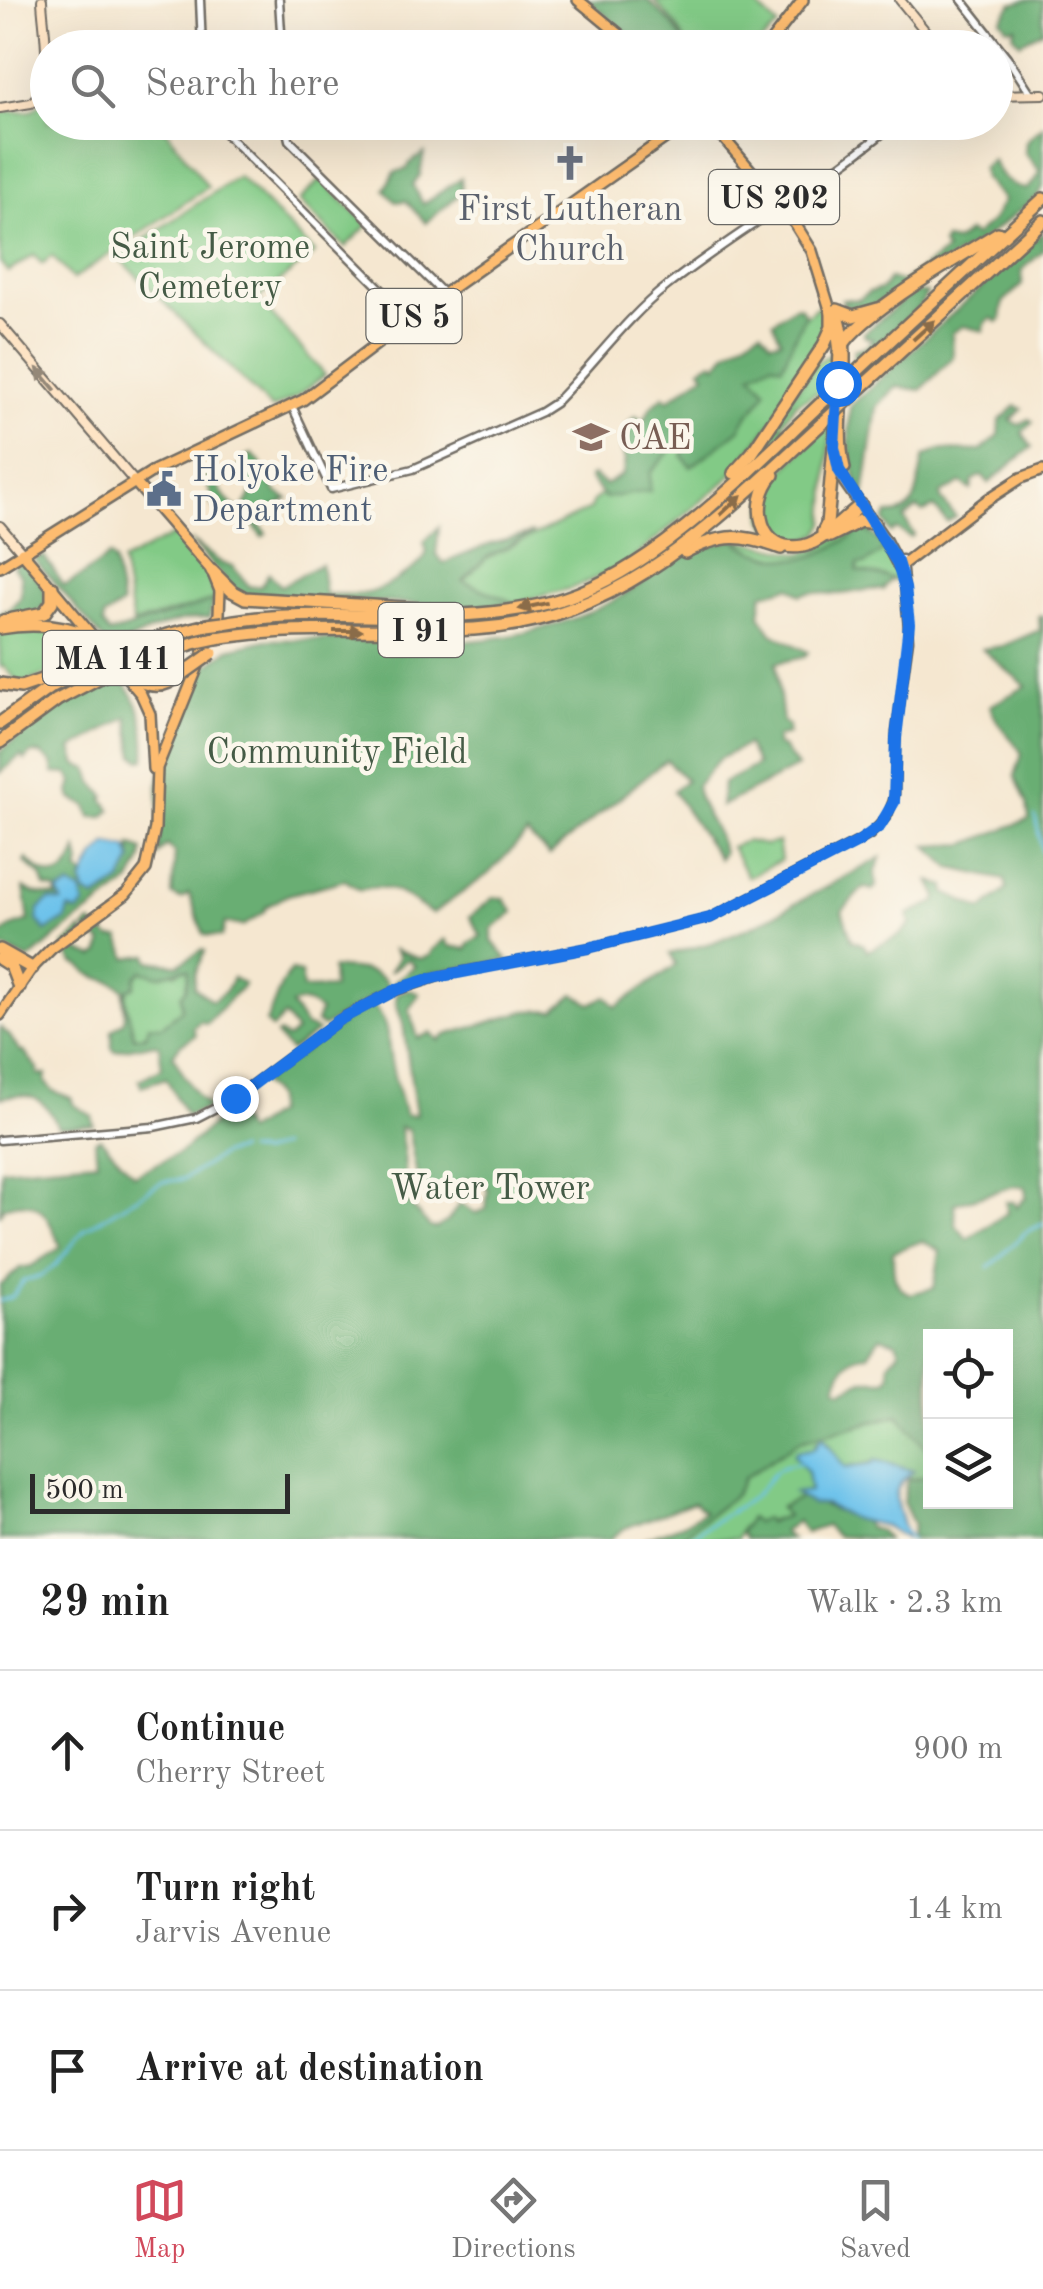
<!DOCTYPE html>
<meta charset="utf-8">
<style>
:root{--surface:#fff;--page:#f2f2f2;--text:#222;--muted:#767676;--line:#e0e0e0;--accent:#d1495b}
body{margin:0;font-family:"Old Standard TT",serif;background:var(--page);color:var(--text)}
.controls{position:absolute;right:30px;bottom:30px;display:grid;overflow:hidden;border-radius:0px;box-shadow:0 10px 40px #0002}
.controls button{width:90px;height:90px;display:grid;place-items:center;padding:0;border:0;border-bottom:2px solid var(--line);background:var(--surface);color:var(--text);font:50px sans-serif}
.scale{position:absolute;left:30px;bottom:25px;width:260px;box-sizing:border-box;padding-left:10px;border:5px solid #2b2b2b;border-top:0;font-size:28px;line-height:35px;white-space:nowrap;color:#2b2b2b;-webkit-text-stroke:8px #fbf7ec;paint-order:stroke}
.stop{position:absolute;width:30px;height:30px;margin:-22px;border:8px solid #1a73e8;border-radius:50%;background:#fff}
.stop.end{background:#1a73e8;border-color:#fff;box-shadow:0 2px 10px #0008}
.list{margin:0;padding:0;list-style:none}
h2{display:flex;justify-content:space-between;align-items:center;height:130px;margin:0;padding:0 40px;font-size:42px}
h2 small{font-size:32px;font-weight:400;color:var(--muted)}
.list li{display:grid;grid-template-columns:65px 1fr auto;gap:30px;align-items:center;box-sizing:border-box;height:160px;padding:0 40px;border-top:2px solid var(--line)}
.list b{display:block;font-size:38px;white-space:nowrap}
.list p{margin:0;font-size:32px;white-space:nowrap;color:var(--muted)}
.list em{font-size:32px;font-style:normal;color:var(--muted)}
.icon{flex:none;width:55px;height:55px;fill:none;stroke:currentColor;stroke-width:2;stroke-linecap:round;stroke-linejoin:round}
.map{position:relative;flex:none;width:1043px;height:1539px;overflow:hidden}
.search{position:absolute;background:var(--surface);box-shadow:0 10px 40px #0002;left:30px;right:30px;top:30px;height:110px;display:flex;align-items:center;gap:25px;box-sizing:border-box;padding:0 35px;border-radius:55px;color:var(--muted);font-size:38px}
.sheet{height:610px;background:var(--surface)}
nav{display:flex;justify-content:space-around;align-items:center;box-sizing:border-box;height:140px;border-top:2px solid var(--line);background:var(--surface);font-size:28px;color:var(--muted)}
nav a{display:grid;justify-items:center;gap:5px}
nav .on{color:var(--accent)}
.map>svg:first-child{display:block}
.green{fill:#82ca86;stroke:#567a58;stroke-width:2.5}
.forest{fill:#69ae73;stroke:#4a6c4f;stroke-width:2.5;fill-rule:evenodd}
.water{fill:#6ec3eb;stroke:#4c778b;stroke-width:2.5}
.lines{fill:none;stroke-linecap:round;stroke-linejoin:round}
.stream{stroke:#6ec3eb;stroke-width:2.5}
.tertiary-casing{stroke:#726d65;stroke-width:11}
.secondary-casing{stroke:#726d65;stroke-width:12}
.primary-casing{stroke:#726d65;stroke-width:14}
.motorway-casing{stroke:#726d65;stroke-width:16}
.tertiary{stroke:#fff;stroke-width:6}
.secondary{stroke:#fee4c5;stroke-width:8}
.primary{stroke:#fdbc6f;stroke-width:9}
.motorway{stroke:#fdbc6f;stroke-width:11}
.motorway-bridge-casing{stroke:#726d65;stroke-width:16;stroke-linecap:butt}
.motorway-bridge{stroke:#fdbc6f;stroke-width:11}
.oneway{fill:#8a6c4a}
.oneway2{fill:#948878}
.route{stroke:#1a73e8;stroke-width:12}
.labels{text-anchor:middle;stroke-width:9;stroke-linejoin:round;paint-order:stroke}
.shield{fill:#fbf7ec;stroke:#696865;stroke-width:2.5}
.shield-label{font-size:32px;font-weight:bold;fill:#2b2b2b}
.worship-label{font-size:35px;fill:#5b616d;stroke:#fbf7ec}
.park-label{font-size:35px;fill:#455b46;stroke:#fbf7ec}
.education-label{font-size:35px;fill:#785e54;stroke:#fbf7ec;text-anchor:start}
.service-label{font-size:35px;fill:#4e5e75;stroke:#fbf7ec;text-anchor:start}
</style>
<div class="map">
<svg width="1043" height="1539" viewBox="0 0 1043 1539">
<rect width="100%" height="100%" fill="#fbf7ec"/>
<filter id="ink" filterUnits="userSpaceOnUse"><feTurbulence type="fractalNoise" baseFrequency=".01" numOctaves="2"/><feDisplacementMap in="SourceGraphic" scale="20" xChannelSelector="R" yChannelSelector="G"/><feConvolveMatrix kernelMatrix="1 2 1 2 8 2 1 2 1" color-interpolation-filters="sRGB"/></filter>
<filter id="wash" filterUnits="userSpaceOnUse"><feTurbulence type="fractalNoise" baseFrequency=".0048" numOctaves="4" result="noise"/><feDisplacementMap in="SourceGraphic" scale="40" xChannelSelector="R" yChannelSelector="G"/><feGaussianBlur stdDeviation="2.25" result="paint"/><feColorMatrix in="noise" values="0 0 0 0 0 0 0 0 0 0 0 0 0 0 0 0 0 1.4 0 .05"/><feComposite in="paint" operator="in"/></filter>
<g filter="url(#wash)">
<rect width="100%" height="100%" fill="#f5e7d0"/>
<g class="green">
<path d="M654,0H751L778,26L756,47H688L676,25Z"/>
<path d="M47,99L48,122L161,123L208,187L73,279L52,256L42,264L34,255L8,272L0,262V112L31,111Z"/>
<path d="M238,176L315,253L258,299L325,375L295,398L272,409L118,257Z"/>
<path d="M321,179L368,225L345,247L299,201Z"/>
<path d="M824,301L830,326L770,425L729,478L623,567L572,588L515,603L463,582L486,558L590,509L593,501L628,475L699,406L772,362L806,316Z"/>
<path d="M830,355L837,356L836,384L796,403L781,425L784,427L826,391L737,475L816,362Z"/>
<path d="M831,421L825,523L819,534L796,544L774,536L763,518L768,486Z"/>
<path d="M860,523L874,530L871,532L888,550L899,580L800,584L736,539L801,554L818,548Z"/>
<path d="M175,534L208,574L216,600L133,624L122,562Z"/>
<path d="M0,630H57L82,634L105,654L20,684L3,666L0,668Z"/>
<path d="M746,841L766,845L778,842L781,860L748,877L731,847Z"/>
<path d="M183,969H190C185,982 187,997 182,1009C175,1024 149,1035 134,1037C129,1007 116,996 141,971L176,973Z"/>
<path d="M898,1415C914,1433 939,1451 926,1477L910,1480L908,1474L912,1471L880,1461L844,1468L825,1439L817,1441L813,1449L804,1452L798,1459L807,1472L811,1491L796,1494L801,1497L781,1507L788,1516L742,1527L737,1539H669L681,1537L735,1495L744,1478L799,1441Z"/>
</g>
<g class="forest">
<path d="M587,0H648L673,25L683,41L679,47H644Z"/>
<path d="M1026,0H1043V30L1020,43L1013,34L1016,27L1008,28L1001,19L1012,4Z"/>
<path d="M1043,126V187L1037,197L982,240L867,309L855,310L843,304L842,299L858,300L869,292L882,289L889,279L903,282L946,251L942,245L945,240L956,242L968,232L974,236L992,221L1003,200L984,178L982,168L992,160C999,175 1010,188 1027,189L1037,178L1039,170L1025,153L1026,141Z"/>
<path d="M424,153L420,175L413,185L423,204L461,178L462,192L426,223L406,201L396,202L385,190L395,172L407,169L410,163Z"/>
<path d="M1043,232V251L1022,270V285L1003,302L1001,320L997,322L993,318L986,322L983,331L963,326L952,333L953,357L921,390L896,387L877,407L864,495C847,467 848,439 850,406Z"/>
<path d="M913,292L927,293L920,306L853,369L854,350L867,346L873,339L865,337L864,333Z"/>
<path d="M800,306L805,314L782,366L772,363L752,374L766,390C759,408 744,414 740,429L691,467L682,455L690,443L693,429H684L681,439L650,473V491L605,498L589,478L593,475L605,485L623,474L625,460L621,446L627,439C626,429 627,421 636,416L643,422L651,407L664,396L668,400L705,374L701,368L713,361L717,365L727,352L761,330L771,342L781,340L773,322L793,307Z"/>
<path d="M1016,406L1022,409L1010,420L1019,425L1029,419L1033,422L1022,432L1032,447L989,483L982,475L973,480L971,490L961,483L941,494V499L956,517L947,522L934,507L923,512L917,508L904,518L914,535L911,538L897,529L891,533L884,521L888,514C923,516 916,480 924,457L939,450L981,451L999,435L1000,420Z"/>
<path d="M252,454L261,463L276,492L288,499L255,517L266,534L262,537L250,520L228,523L209,500L211,492L205,481L209,474C220,484 225,507 243,510L253,491L246,471L237,472L244,458Z"/>
<path d="M439,527L436,555L444,563L491,544L533,533L486,558L463,581L515,603L480,607L248,596L232,588L190,540L223,564L232,566L250,587L261,586L269,573L281,586L321,564L325,594C363,595 372,597 404,575C414,568 422,564 427,552L424,542Z"/>
<path d="M862,530C874,533 879,538 884,550L865,564H858L857,571L892,578L883,590C864,587 852,595 834,594C821,594 813,589 801,595L790,587L763,594L760,615L772,633L808,652L805,657L776,663L783,722L788,726V734L777,737L776,745L783,748L797,767L721,806L723,783L757,765L747,745L719,759L696,786C699,811 720,828 723,853L719,859L673,791L686,780L666,760L549,855L527,834L488,874L432,914C408,898 389,880 360,890L345,880L288,895L266,907L264,912L243,926L225,923L222,937L204,935L189,894L181,899L172,895L175,853L167,845L158,855L160,838L158,786L164,760L204,668L229,649L266,640L377,639C408,652 409,642 436,642C494,643 561,629 613,601C640,586 664,565 691,552C705,546 721,543 736,539C743,548 752,551 764,554C806,568 826,551 862,530Z"/>
<path d="M44,556L64,586C81,577 95,567 109,556L114,561L122,605L104,617L103,624L109,634L215,600L209,618C172,618 144,633 112,650L34,559Z"/>
<path d="M22,561C35,575 49,586 46,605L37,612L0,619V612L9,610L21,596V576L13,566Z"/>
<path d="M1043,616V1539H910L914,1525L903,1502L907,1480L926,1477L930,1469V1502H1006V1336H930V1453L898,1415L799,1441L744,1478L735,1495L681,1537L644,1539L684,1524L704,1511L694,1502L625,1528L610,1539H0V1286L20,1268L31,1266L61,1247C48,1218 41,1194 4,1207L0,1215L2,1169L97,1161L95,1141L100,1138L134,1175L181,1152L231,1108L246,1132L275,1113V1097L261,1083L344,1021L373,1005C391,1024 386,1042 392,1066C395,1082 400,1098 405,1115H416L403,1024L396,1003L397,993L409,989L419,994L409,1009L418,1038L431,1033L439,1041L446,1035L526,1011L555,1010L574,994L591,1004L606,996L616,1007L676,965L670,954L714,942L755,925L881,858L875,873L876,887L872,890L864,887L842,911L852,940L864,945L867,951L900,935L910,925L908,914L936,902L937,895L930,881L945,886L946,893L982,910L1007,889L1005,880L951,868L927,846L966,844L1029,819L1027,803L1015,776L1022,754C1012,736 996,726 990,706L1026,686L982,649L1003,646L1040,630L1039,617ZM400,1127L408,1130L420,1191C436,1192 451,1189 467,1179L481,1180L488,1189L486,1209L476,1213L459,1204L448,1221L436,1228L430,1227L399,1193C411,1173 402,1148 400,1127ZM1014,1186L1025,1187L1026,1197L1016,1207L1014,1202H1006L1007,1213L967,1239L956,1225L954,1204ZM922,1241L940,1251L934,1288L910,1294C892,1286 893,1270 893,1252ZM880,1337L896,1342L900,1351L889,1363L890,1375L886,1380H863L842,1390L836,1387C841,1370 848,1355 868,1355Z"/>
<path d="M118,675C141,702 147,723 145,759L141,760L134,755L128,717L72,749L77,765L89,769L93,782L105,796L103,799L111,810L104,817H91L87,806L72,799L70,792L73,782L68,774L54,773L52,763L41,754L32,753L25,760L21,755L0,773V752L5,747L66,703Z"/>
<path d="M131,845L143,850L142,860L131,882L57,936L29,960L0,946V936L11,927L29,921L24,888L33,893L57,897L56,890L45,887L41,876L25,862L27,859C50,882 66,883 77,850L80,864L78,871L84,875L82,882L85,893L96,898C117,887 133,870 131,845Z"/>
<path d="M494,897L504,899L514,912L492,929V941L508,960L435,972L398,984L395,981L415,966L408,959L389,972L399,957L394,950L420,959L429,956L432,950L445,939L449,946L467,949L469,943L481,936L470,917Z"/>
<path d="M91,923L110,938H120L127,958L148,955L150,961L178,965L202,950L205,951L195,974L194,987L212,1001L225,992L233,978L244,984L206,1024L201,1021L193,1028L196,1035L180,1045L173,1055C178,1065 191,1088 197,1095C201,1100 206,1103 209,1108L186,1116L166,1078L141,1086L139,1080L162,1068L159,1045L151,1044L115,1051L112,1048V1030L124,1021C127,1010 121,1001 124,990C114,980 106,981 94,976C83,972 84,965 73,963L64,946L81,930L85,935L78,944V951L95,957L100,953L102,943L85,929ZM183,969L189,970L186,989L181,995L182,1009L162,1026L149,1025L146,1036L134,1037L125,999L126,990L134,987L136,977L142,971L159,976Z"/>
<path d="M339,968C357,969 382,970 389,988L323,1027L316,1022L320,1011C309,1003 304,1000 291,1005L305,1026L318,1031L290,1051L276,1035L279,1033L287,1039L296,1032L284,1016L272,1029L266,1023L282,983L291,971L301,973L303,989L333,988L332,969Z"/>
<path d="M0,1027L10,1036L19,1051L24,1052L38,1069V1075H46L45,1082L53,1091L71,1098L73,1104L92,1116L94,1125L58,1127C46,1099 30,1090 0,1098Z"/>
<path d="M801,1497L863,1520L869,1528L880,1531L887,1539L836,1536L826,1526L805,1533L797,1521L783,1532L791,1539H745L740,1532L750,1518L756,1523L765,1518L768,1523L787,1516L780,1508Z"/>
</g>
<g class="water">
<path d="M108,844L128,848L132,860L122,881L95,898L85,893L82,882L95,856Z"/>
<path d="M70,886L81,892L85,905L78,912L69,909L66,919L46,931L37,920L39,910L49,900L62,902L58,892Z"/>
<path d="M822,1437L845,1468L872,1464L875,1460L914,1471C881,1494 903,1508 905,1538L885,1526L854,1519L825,1504H812L794,1493L810,1491L807,1472L794,1455L796,1451L813,1449Z"/>
</g>
<g class="lines">
<g class="stream">
<path d="M1035,816L1043,854"/>
<path d="M247,1151L261,1153L281,1146"/>
<path d="M989,1268L1026,1232L1043,1224"/>
<path d="M0,1301L12,1297L24,1281L39,1277L55,1266L85,1229L162,1182L184,1179L223,1154L239,1150"/>
<path d="M904,1530L910,1539"/>
<path d="M688,1539C708,1524 730,1513 750,1499C771,1484 767,1467 800,1463"/>
</g>
</g>
</g>
<g filter="url(#ink)">
<g class="lines">
<defs>
<g id="tertiary">
<path d="M200,0L202,48"/>
<path d="M279,0L282,48"/>
<path d="M962,0L1007,57L1031,94"/>
<path d="M214,122L410,318"/>
<path d="M285,122L289,140L444,294"/>
<path d="M292,406L331,489L413,469L541,412L555,403C590,368 628,316 666,287C740,228 824,184 896,122"/>
<path d="M0,1140L153,1127L196,1118L231,1100L343,1017L390,993L444,975L588,948L710,918L870,835L888,815L895,794L896,732L909,640L902,559"/>
</g>
<g id="secondary">
<path d="M900,0L939,48"/>
<path d="M996,95L1043,94"/>
<path d="M0,108L31,103C56,82 43,30 42,0"/>
<path d="M0,324L134,481"/>
<path d="M0,526L22,552"/>
</g>
<g id="primary">
<path d="M578,0L636,48"/>
<path d="M766,48L803,0"/>
<path d="M710,122L792,219L812,251L836,329L839,352L834,447L839,470L845,483L885,540L899,567L987,500L1021,478L1043,470"/>
<path d="M839,315C855,366 833,417 845,468"/>
<path d="M22,552L141,694L150,714L153,769"/>
<path d="M0,567L153,471L303,400L431,303L688,122"/>
<path d="M0,1015L32,968L52,948L126,894L146,869L155,828L157,768L219,614L220,591L212,571L134,481"/>
</g>
<g id="motorway">
<path d="M837,310L853,316L878,309"/>
<path d="M839,352C852,317 963,255 998,233"/>
<path d="M854,374L1043,199"/>
<path d="M852,396L1043,221"/>
<path d="M734,473L752,453L824,345L832,327V313"/>
<path d="M773,475C749,503 759,554 803,546C823,542 845,517 861,505"/>
<path d="M823,532L827,524L834,447"/>
<path d="M830,536L860,521L874,523"/>
<path d="M685,552C723,533 742,534 781,548"/>
<path d="M212,571L232,591L245,598L421,609"/>
<path d="M3,621L44,613L52,602V587"/>
<path d="M223,623C296,609 371,619 444,616C485,614 526,611 565,598C662,566 755,464 830,395"/>
<path d="M0,628C32,622 72,624 99,642"/>
<path d="M216,638C301,624 388,634 474,629C628,621 722,513 829,417"/>
<path d="M117,653L167,635L207,625"/>
<path d="M127,664L197,642"/>
<path d="M128,675C152,689 162,689 184,673"/>
<path d="M0,684L21,687L71,670"/>
<path d="M0,723L49,688L104,659"/>
<path d="M0,742L57,700L114,670"/>
<path d="M0,950L32,968"/>
<path d="M0,959L11,966L19,987"/>
</g>
</defs>
<use href="#tertiary" class="tertiary-casing"/>
<use href="#secondary" class="secondary-casing"/>
<use href="#primary" class="primary-casing"/>
<use href="#motorway" class="motorway-casing"/>
<use href="#tertiary" class="tertiary"/>
<use href="#secondary" class="secondary"/>
<use href="#primary" class="primary"/>
<use href="#motorway" class="motorway"/>
<defs>
<g id="motorway-bridge">
<path d="M830,395L854,374"/>
<path d="M829,417L852,396"/>
<path d="M207,625L223,623"/>
<path d="M197,642L216,638"/>
<path d="M104,659L117,653"/>
<path d="M114,670L127,664"/>
<path d="M184,673L212,653"/>
</g>
</defs>
<use href="#motorway-bridge" class="motorway-bridge-casing"/>
<use href="#motorway-bridge" class="motorway-bridge"/>
</g>
<defs><path id="oneway-solid" d="M-6-.8H1V-3.2L6.5 0L1 3.2V.8H-6Z" transform="scale(2.5)"/></defs>
<g class="oneway">
<use href="#oneway-solid" transform="translate(924 330) rotate(-42)"/>
<use href="#oneway-solid" transform="translate(731 505) rotate(-43)"/>
<use href="#oneway-solid" transform="translate(533 606) rotate(168)"/>
<use href="#oneway-solid" transform="translate(348 631)"/>
</g>
<use class="oneway2" href="#oneway-solid" transform="translate(46 379) rotate(-130)"/>
</g>
<g class="lines" filter="url(#ink)">
<path class="route" d="M235,1098L339,1020L398,989L436,977L588,948L710,918L858,842L880,826L894,802L896,738L909,624L905,588L897,562L839,470L834,447L838,383"/>
</g>
<defs>
<symbol id="church-bare" viewBox="-9 -9 18 18"><path d="M-1.2-6h2.4v3.5h3.3v2.4h-3.3V6h-2.4V-.1h-3.3v-2.4h3.3Z" fill="#6b7280" stroke="#fbf7ec" stroke-width="2.5" paint-order="stroke"/></symbol>
<symbol id="university-bare" viewBox="-9 -9 18 18"><path d="M0-5L7-2L0 1L-7-2ZM-4 1L0 2.5L4 1V4Q0 6-4 4Z" fill="#8d6e63" stroke="#fbf7ec" stroke-width="2.5" paint-order="stroke"/></symbol>
<symbol id="civic-bare" viewBox="-9 -9 18 18"><path d="M-.6-6.5H3V-4.5H.6V-3L4-1V1h2V6H-6V1h2V-1L-.6-3ZM-1.2 2.5V6h2.4V2.5Z" fill="#5c6f8a" stroke="#fbf7ec" stroke-width="2.5" paint-order="stroke"/></symbol>
</defs>
<g fill-rule="evenodd">
<use href="#church-bare" x="545" y="138" width="50" height="50"/>
<use href="#university-bare" x="566" y="412" width="50" height="50"/>
<use href="#civic-bare" x="139" y="464" width="50" height="50"/>
</g>
<g class="labels">
<g class="shield">
<rect x="709" y="170" width="130" height="54" rx="8"/>
<rect x="366.5" y="289" width="95" height="54" rx="8"/>
<rect x="378.5" y="603" width="85" height="54" rx="8"/>
<rect x="43" y="631" width="140" height="54" rx="8"/>
</g>
<g class="shield-label">
<text x="774" y="208">US 202</text>
<text x="414" y="327">US 5</text>
<text x="421" y="641">I 91</text>
<text x="113" y="669">MA 141</text>
</g>
<g class="worship-label">
<text x="570" y="220">First Lutheran<tspan x="570" dy="40">Church</tspan></text>
</g>
<g class="park-label">
<text x="210" y="258">Saint Jerome<tspan x="210" dy="40">Cemetery</tspan></text>
<text x="337" y="763">Community Field</text>
<text x="490" y="1199">Water Tower</text>
</g>
<g class="education-label">
<text x="619" y="449">CAE</text>
</g>
<g class="service-label">
<text x="192" y="481">Holyoke Fire<tspan x="192" dy="40">Department</tspan></text>
</g>
</g>
</svg>
<div class="controls">
<button><svg class="icon" aria-label="locate" viewBox="0 0 24 24"><circle cx="12" cy="12" r="6"/><path d="M12 2v4M12 18v4M2 12h4M18 12h4"/></svg></button>
<button><svg class="icon" aria-label="layers" viewBox="0 0 24 24"><path d="M12 4l9 5-9 5-9-5zM3 14l9 5 9-5"/></svg></button>
</div>
<div class="scale">500 m</div>
<div class="stop" style="left:838px;top:383px"></div>
<div class="stop end" style="left:235px;top:1098px"></div>
<div class="search"><svg class="icon" aria-label="search" viewBox="0 0 24 24"><circle cx="10" cy="10" r="6"/><path d="M15 15l6 6"/></svg>Search here</div>
</div>
<section class="sheet">
<h2>29 min<small>Walk · 2.3 km</small></h2>
<ul class="list">
<li><svg class="icon" aria-label="ahead" viewBox="0 0 24 24"><path d="M12 20V5M6 11l6-6 6 6"/></svg><div><b>Continue</b><p>Cherry Street</p></div><em>900 m</em></li>
<li><svg class="icon" aria-label="right" viewBox="0 0 24 24"><path d="M7 20v-9h11M14 6l5 5-5 5"/></svg><div><b>Turn right</b><p>Jarvis Avenue</p></div><em>1.4 km</em></li>
<li><svg class="icon" aria-label="arrive" viewBox="0 0 24 24"><path d="M6 21V4h12l-3 4 3 4H6"/></svg><div><b>Arrive at destination</b></div></li>
</ul>
</section>
<nav>
<a class="on"><svg class="icon" aria-label="map" viewBox="0 0 24 24"><path d="M3 6l6-2 6 2 6-2v14l-6 2-6-2-6 2zM9 4v14M15 6v14"/></svg>Map</a>
<a><svg class="icon" aria-label="directions" viewBox="0 0 24 24"><path d="M12 3l9 9-9 9-9-9zM9 14v-3h6M13 9l2 2-2 2"/></svg>Directions</a>
<a><svg class="icon" aria-label="saved" viewBox="0 0 24 24"><path d="M7 4h10v16l-5-4-5 4z"/></svg>Saved</a>
</nav>
